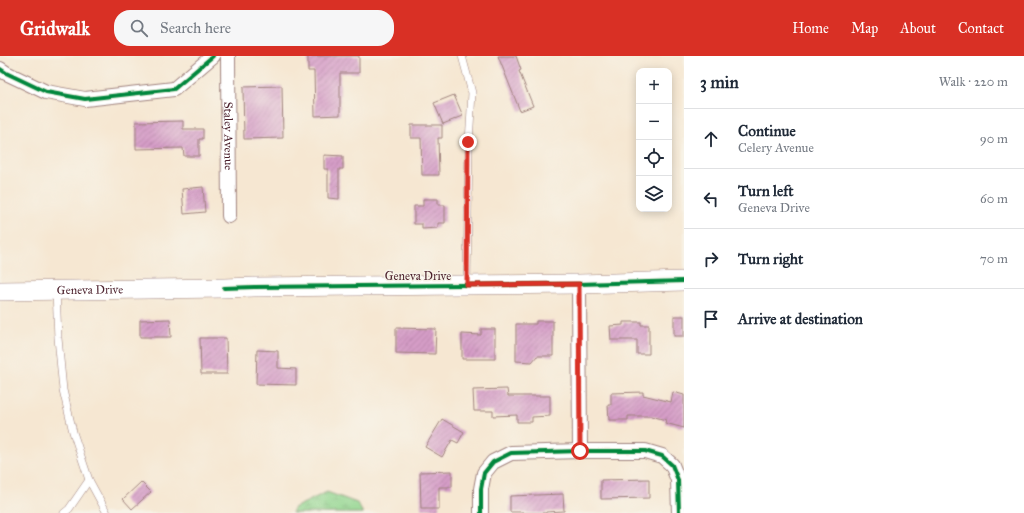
<!DOCTYPE html>
<meta charset="utf-8">
<style>
:root{--surface:#fff;--page:#f6f6f7;--text:#1f2937;--muted:#747a83;--line:#e0e1e3;--accent:#d93025}
body{margin:0;font-family:"IM FELL Great Primer",serif;background:var(--page);color:var(--text)}
.controls{position:absolute;right:12px;top:12px;display:grid;overflow:hidden;border-radius:8px;box-shadow:0 2px 10px #0003}
.controls button{width:36px;height:36px;display:grid;place-items:center;padding:0;border:0;border-bottom:1px solid var(--line);background:var(--surface);color:var(--text);font:20px sans-serif}
.stop{position:absolute;width:12px;height:12px;margin:-9px;border:3px solid #d93025;border-radius:50%;background:#fff}
.stop.end{background:#d93025;border-color:#fff;box-shadow:0 1px 4px #0008}
.list{margin:0;padding:0;list-style:none}
h2{display:flex;justify-content:space-between;align-items:center;height:52px;margin:0;padding:0 16px;font-size:17px}
h2 small{font-size:13px;font-weight:400;color:var(--muted)}
.list li{display:grid;grid-template-columns:26px 1fr auto;gap:12px;align-items:center;box-sizing:border-box;height:60px;padding:0 16px;border-top:1px solid var(--line)}
.list b{display:block;font-size:15px;white-space:nowrap}
.list p{margin:0;font-size:13px;white-space:nowrap;color:var(--muted)}
.list em{font-size:13px;font-style:normal;color:var(--muted)}
.icon{flex:none;width:22px;height:22px;fill:none;stroke:currentColor;stroke-width:2;stroke-linecap:round;stroke-linejoin:round}
.map{position:relative;flex:none;width:684px;height:457px;overflow:hidden}
header{display:flex;align-items:center;gap:24px;box-sizing:border-box;height:56px;padding:0 20px;background:var(--accent);color:#fff}
header strong{font-size:19px}
nav{display:flex;gap:22px;margin-inline-start:auto;font-size:14px}
.search{width:280px;height:36px;background:var(--page);display:flex;align-items:center;gap:10px;box-sizing:border-box;padding:0 14px;border-radius:16px;color:var(--muted);font-size:15px}
main{display:flex}
aside{flex:1;background:var(--surface)}
.map>svg:first-child{display:block}
.wetland{fill:url(#wetland-marsh);stroke:#6d7a5c}
.building{fill:url(#building-hatch)}
.lines{fill:none;stroke-linecap:round;stroke-linejoin:round}
.service-casing{stroke:#a0837e;stroke-width:8}
.minor-casing{stroke:#a0837e;stroke-width:16}
.secondary-casing{stroke:#a0837e;stroke-width:20}
.service{stroke:#fff;stroke-width:7}
.minor{stroke:#fff;stroke-width:14}
.secondary{stroke:#fff;stroke-width:19}
.cycleway-casing{stroke:#f7f3e8;stroke-width:6}
.cycleway{stroke:#00873e;stroke-width:4}
.route{stroke:#d93025;stroke-width:5}
.labels{text-anchor:middle;stroke-width:3;stroke-linejoin:round;paint-order:stroke}
.street-label{font-size:12px;fill:#4a1f2b;stroke:#f7f3e8}
</style>
<header>
<strong>Gridwalk</strong>
<div class="search"><svg class="icon" aria-label="search" viewBox="0 0 24 24"><circle cx="10" cy="10" r="6"/><path d="M15 15l6 6"/></svg>Search here</div>
<nav><a>Home</a><a>Map</a><a>About</a><a>Contact</a></nav>
</header>
<main>
<div class="map">
<svg width="684" height="457" viewBox="0 0 684 457">
<defs>
<pattern id="wetland-marsh" width="20" height="14" patternUnits="userSpaceOnUse"><rect width="20" height="14" fill="#90d58e"/><path d="M1 5h8M5 5V1M11 12h8M15 12V8" fill="none" stroke="#7eb67b"/></pattern>
<pattern id="building-hatch" width="6" height="6" patternUnits="userSpaceOnUse"><rect width="6" height="6" fill="#d59dc7"/><path d="M-1 1l2-2M0 6l6-6M5 7l2-2" fill="none" stroke="#af7fa2"/></pattern>
</defs>
<rect width="100%" height="100%" fill="#f7f3e8"/>
<filter id="ink" filterUnits="userSpaceOnUse"><feTurbulence type="fractalNoise" baseFrequency=".025" numOctaves="2"/><feDisplacementMap in="SourceGraphic" scale="8" xChannelSelector="R" yChannelSelector="G"/><feConvolveMatrix kernelMatrix="1 2 1 2 8 2 1 2 1" color-interpolation-filters="sRGB"/></filter>
<filter id="wash" filterUnits="userSpaceOnUse"><feTurbulence type="fractalNoise" baseFrequency=".012" numOctaves="4" result="noise"/><feDisplacementMap in="SourceGraphic" scale="16" xChannelSelector="R" yChannelSelector="G"/><feGaussianBlur stdDeviation="0.9" result="paint"/><feColorMatrix in="noise" values="0 0 0 0 0 0 0 0 0 0 0 0 0 0 0 0 0 1.4 0 .05"/><feComposite in="paint" operator="in"/></filter>
<g filter="url(#wash)">
<rect width="100%" height="100%" fill="#f6e7d2"/>
<path class="wetland" d="M327,436L357,447L363,457H292L294,452Z"/>
<g id="blocks">
<g class="building">
<path d="M308,0H359V17H340V59L315,60L314,15H308Z"/>
<path d="M498,0H516L521,14L519,15L533,50L520,55Z"/>
<path d="M282,30L283,82L244,83L243,31Z"/>
<path d="M454,39L463,60L443,68L434,47Z"/>
<path d="M183,65V73H203V83H199V100H184L183,92L136,93V66Z"/>
<path d="M411,69H442V82H438L439,119H422L421,82H411Z"/>
<path d="M324,99L343,100V113H339V143L328,142V113H324Z"/>
<path d="M203,131L205,156L184,158L182,133Z"/>
<path d="M423,143H438V149H445V167H438V172L422,173V168H414V150H423Z"/>
<rect x="674" y="260" width="10" height="20"/>
<path d="M170,263L171,281H140V264Z"/>
<path d="M536,265H553V300H537L532,306L516,305V268H536Z"/>
<path d="M623,266H641V269H649V298H637V284H611L610,270L623,269Z"/>
<path d="M396,272L436,273L435,298L396,297Z"/>
<path d="M481,273H495V303H462V278L481,279Z"/>
<path d="M200,282H226L227,318H201Z"/>
<path d="M257,294L278,295V312L296,313V329L256,328Z"/>
<path d="M507,333L508,340H550V360L532,361V366H517V359L493,360V355H474L473,334Z"/>
<path d="M643,336V339L671,346L673,336L684,339V372L665,367L666,364L651,360H628V364H609L608,349H611V337Z"/>
<path d="M442,363L464,376L458,387L452,384L442,401L425,391Z"/>
<path d="M452,415V431H439V453H421L420,416Z"/>
<path d="M649,423V442L601,443V424Z"/>
<path d="M141,426L151,436L132,453L123,443Z"/>
<path d="M563,438L564,455L546,456V457H523V456H510V440Z"/>
</g>
</g>
</g>
<g filter="url(#ink)">
<use href="#blocks" fill-opacity="0" stroke="#a0837e" stroke-width="1"/>
<g class="lines">
<defs>
<g id="service">
<path d="M462,0L472,37L469,86L467,229"/>
<path d="M56,234L58,282L63,334L73,376L89,424L107,457"/>
<path d="M64,457L69,453L89,424"/>
</g>
<g id="minor">
<path id="s1" d="M228,0L229,160"/>
<path d="M0,13L6,17L46,36L85,43L174,33L213,0"/>
<path d="M579,228L580,395"/>
<path d="M481,457V433L484,417L493,406L511,397L580,395H645L662,400L672,409L678,424L679,457"/>
</g>
<g id="secondary">
<path id="s2" d="M0,235L224,232L254,231L579,228L684,225"/>
</g>
</defs>
<use href="#service" class="service-casing"/>
<use href="#minor" class="minor-casing"/>
<use href="#secondary" class="secondary-casing"/>
<use href="#service" class="service"/>
<use href="#minor" class="minor"/>
<use href="#secondary" class="secondary"/>
<defs>
<g id="cycleway">
<path d="M0,13L6,17L46,36L85,43L174,33L213,0"/>
<path d="M224,232L254,231L579,228L684,225"/>
<path d="M481,457V433L484,417L493,406L511,397L580,395H645L662,400L672,409L678,424L679,457"/>
</g>
</defs>
<use href="#cycleway" class="cycleway-casing"/>
<use href="#cycleway" class="cycleway"/>
</g>
</g>
<g class="lines" filter="url(#ink)">
<path class="route" d="M468,86L467,229L579,228L580,395"/>
</g>
<g class="labels">
<g class="street-label">
<text dy="4" stroke="none"><textPath href="#s1" startOffset="80">Staley Avenue</textPath></text>
<text x="418" y="224">Geneva Drive</text>
<text dy="4" stroke="none"><textPath href="#s2" startOffset="90">Geneva Drive</textPath></text>
</g>
</g>
</svg>
<div class="controls">
<button>+</button>
<button>−</button>
<button><svg class="icon" aria-label="locate" viewBox="0 0 24 24"><circle cx="12" cy="12" r="6"/><path d="M12 2v4M12 18v4M2 12h4M18 12h4"/></svg></button>
<button><svg class="icon" aria-label="layers" viewBox="0 0 24 24"><path d="M12 4l9 5-9 5-9-5zM3 14l9 5 9-5"/></svg></button>
</div>
<div class="stop" style="left:580px;top:395px"></div>
<div class="stop end" style="left:468px;top:86px"></div>
</div>
<aside>
<h2>3 min<small>Walk · 220 m</small></h2>
<ul class="list">
<li><svg class="icon" aria-label="ahead" viewBox="0 0 24 24"><path d="M12 20V5M6 11l6-6 6 6"/></svg><div><b>Continue</b><p>Celery Avenue</p></div><em>90 m</em></li>
<li><svg class="icon" aria-label="left" viewBox="0 0 24 24"><path d="M17 20v-9H6M10 6l-5 5 5 5"/></svg><div><b>Turn left</b><p>Geneva Drive</p></div><em>60 m</em></li>
<li><svg class="icon" aria-label="right" viewBox="0 0 24 24"><path d="M7 20v-9h11M14 6l5 5-5 5"/></svg><div><b>Turn right</b></div><em>70 m</em></li>
<li><svg class="icon" aria-label="arrive" viewBox="0 0 24 24"><path d="M6 21V4h12l-3 4 3 4H6"/></svg><div><b>Arrive at destination</b></div></li>
</ul>
</aside>
</main>
